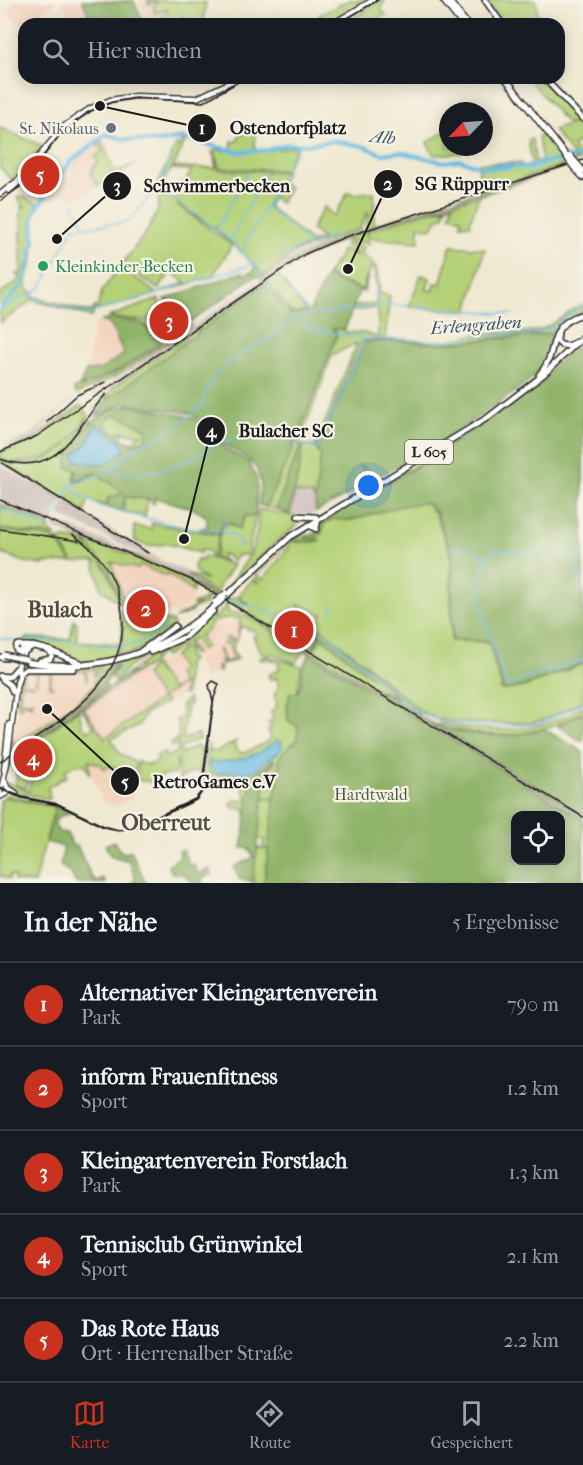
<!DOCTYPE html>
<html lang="de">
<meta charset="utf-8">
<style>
:root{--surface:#171b24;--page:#242831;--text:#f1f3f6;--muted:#9ea1a6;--line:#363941;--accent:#c8321e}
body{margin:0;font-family:"IM FELL French Canon",serif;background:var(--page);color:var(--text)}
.controls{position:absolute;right:18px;bottom:18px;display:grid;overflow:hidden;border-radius:12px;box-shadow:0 3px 15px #0003}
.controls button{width:54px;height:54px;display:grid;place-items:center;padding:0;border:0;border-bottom:2px solid var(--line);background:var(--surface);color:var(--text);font:30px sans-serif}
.compass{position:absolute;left:439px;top:102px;width:54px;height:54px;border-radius:50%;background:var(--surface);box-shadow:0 3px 15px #0003;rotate:245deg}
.you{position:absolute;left:369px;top:486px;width:21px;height:21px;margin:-15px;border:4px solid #fff;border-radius:50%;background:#1a73e8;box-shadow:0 0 0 9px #1a73e833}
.badge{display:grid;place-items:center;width:39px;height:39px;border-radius:50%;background:var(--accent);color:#fff;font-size:20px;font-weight:700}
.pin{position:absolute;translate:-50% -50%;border:3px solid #fff;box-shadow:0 2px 6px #0006}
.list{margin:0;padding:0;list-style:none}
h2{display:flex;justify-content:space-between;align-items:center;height:78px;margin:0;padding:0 24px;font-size:26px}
h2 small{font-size:20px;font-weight:400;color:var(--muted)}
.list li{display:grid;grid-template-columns:39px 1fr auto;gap:18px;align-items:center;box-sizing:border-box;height:84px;padding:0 24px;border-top:2px solid var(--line)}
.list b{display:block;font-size:22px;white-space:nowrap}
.list p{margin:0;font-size:20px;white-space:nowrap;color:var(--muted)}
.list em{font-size:20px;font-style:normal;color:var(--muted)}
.icon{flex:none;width:33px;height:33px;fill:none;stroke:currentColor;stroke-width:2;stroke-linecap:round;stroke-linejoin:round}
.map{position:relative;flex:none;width:583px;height:883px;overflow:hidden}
.search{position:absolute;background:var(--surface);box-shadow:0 3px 15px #0003;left:18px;right:18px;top:18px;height:66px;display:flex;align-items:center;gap:15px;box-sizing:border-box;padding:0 21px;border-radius:18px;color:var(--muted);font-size:22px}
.sheet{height:498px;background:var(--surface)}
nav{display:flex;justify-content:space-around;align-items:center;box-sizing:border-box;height:84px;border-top:2px solid var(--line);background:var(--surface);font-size:16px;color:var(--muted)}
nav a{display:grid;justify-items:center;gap:3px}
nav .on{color:var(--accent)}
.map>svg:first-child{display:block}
.built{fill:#f3d4bf}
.industrial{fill:#cfc0bb}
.green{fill:#b4d177;stroke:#68764a;stroke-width:1.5;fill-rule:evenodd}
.forest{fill:#8fb368;stroke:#566842;stroke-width:1.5;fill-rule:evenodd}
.water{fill:#66bce3;stroke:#416c80;stroke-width:1.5}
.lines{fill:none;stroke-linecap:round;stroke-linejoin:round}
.stream{stroke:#66bce3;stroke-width:1.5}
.river{stroke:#66bce3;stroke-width:4}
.secondary-casing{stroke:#3c3b37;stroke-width:7}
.primary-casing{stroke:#3c3b37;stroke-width:8}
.trunk-casing{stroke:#3c3b37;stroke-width:8}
.motorway-casing{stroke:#3c3b37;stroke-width:8}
.secondary{stroke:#fff;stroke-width:4}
.primary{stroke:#fff;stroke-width:4.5}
.trunk{stroke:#fff;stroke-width:4.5}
.motorway{stroke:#fff;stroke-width:5}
.tram{stroke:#1c1c1c;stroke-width:1.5}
.rail{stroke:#1c1c1c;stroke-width:1.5}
.trunk-bridge-casing{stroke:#3c3b37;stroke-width:8;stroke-linecap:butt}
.motorway-bridge-casing{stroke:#3c3b37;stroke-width:8;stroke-linecap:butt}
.trunk-bridge{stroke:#fff;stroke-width:4.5}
.motorway-bridge{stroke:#fff;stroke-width:5}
.worship-dot{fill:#6b7280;stroke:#f7f3e8;stroke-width:2}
.leisure-dot{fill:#2e9e5b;stroke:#f7f3e8;stroke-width:2}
.labels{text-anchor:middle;stroke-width:4.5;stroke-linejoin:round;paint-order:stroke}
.shield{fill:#f7f3e8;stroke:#5e5c59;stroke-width:1.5}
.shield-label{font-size:15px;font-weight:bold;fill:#1c1c1c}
.worship-label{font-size:16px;fill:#5b616d;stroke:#f7f3e8;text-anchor:end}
.leisure-label{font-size:16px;fill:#27864d;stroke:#f7f3e8;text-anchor:start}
.park-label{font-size:16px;fill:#515b3c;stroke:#f7f3e8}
.water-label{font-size:18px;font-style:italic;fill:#365462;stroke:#f7f3e8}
.district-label{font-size:22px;font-weight:bold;fill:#564c3d;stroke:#f7f3e8}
.leader{fill:none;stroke:#1c1c1c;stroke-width:2}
.callout-dot{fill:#1c1c1c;stroke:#f7f3e8;stroke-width:2}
.mark-label{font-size:18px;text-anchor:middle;font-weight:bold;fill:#fff}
.callout-label{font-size:18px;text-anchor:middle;font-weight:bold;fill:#1c1c1c;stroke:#f7f3e8;stroke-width:4.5;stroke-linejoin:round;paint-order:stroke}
</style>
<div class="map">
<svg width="583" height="883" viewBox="0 0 583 883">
<rect width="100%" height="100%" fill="#f7f3e8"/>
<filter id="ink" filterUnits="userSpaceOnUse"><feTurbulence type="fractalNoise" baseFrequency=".0167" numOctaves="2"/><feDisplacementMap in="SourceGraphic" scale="12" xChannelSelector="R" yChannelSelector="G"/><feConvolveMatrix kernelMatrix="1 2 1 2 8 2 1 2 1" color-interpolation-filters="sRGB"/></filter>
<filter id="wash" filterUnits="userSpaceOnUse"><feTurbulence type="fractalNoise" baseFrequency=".008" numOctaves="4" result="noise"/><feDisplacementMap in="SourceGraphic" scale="24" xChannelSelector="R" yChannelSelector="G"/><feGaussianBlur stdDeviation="1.35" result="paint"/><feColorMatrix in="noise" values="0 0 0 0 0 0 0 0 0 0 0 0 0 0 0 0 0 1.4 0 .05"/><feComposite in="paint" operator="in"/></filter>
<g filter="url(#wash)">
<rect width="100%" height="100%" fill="#f0e9d2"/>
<g class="built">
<path d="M16,0H54L56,3L46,9L30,24H24V28L5,13Z"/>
<path d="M67,0H82L88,13L78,24L61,3Z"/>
<path d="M138,0L206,3L204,24H150Z"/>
<path d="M101,142L117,175L72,201L61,192L73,172L70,167L89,148Z"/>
<path d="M101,321L102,323L110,324L124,354L100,370L86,371L95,323Z"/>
<path d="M111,562L138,569L140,565L165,576L168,574L192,591L193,603L175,615L170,612L160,617L145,615L143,604L125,603Z"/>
<path d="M242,622L236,640L229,638L228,642L236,659L217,667L218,672L204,679L188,641L195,638L200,649L206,647L200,635L208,630L211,624Z"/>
<path d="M185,649L183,695L166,703L163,697L171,691L153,665Z"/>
<path d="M102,667L104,670L95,685L85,695L35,732L25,735L13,744L23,673L65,674Z"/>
<path d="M141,669L161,698L104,739L83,709Z"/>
<path d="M89,761L103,765L105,768L111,766L120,769L132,799L114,807L113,804L109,805L107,802L104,803L91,775Z"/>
</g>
<g class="industrial">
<path d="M583,159L567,166L367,231L366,228Z"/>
<path d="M365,228L366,231L320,249L264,282L114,387L92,414L107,393L123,379L83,403L145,360L115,378L77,396L122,373L295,256L338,236Z"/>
<path d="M75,396L36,434L79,405L80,407L33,439L0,453V450L19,443L0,444L16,441L31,434Z"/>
<path d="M0,461L162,561L192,574L194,576H189L228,601L158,567L106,547L87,542L111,574L122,604L100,561L81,542L58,538L77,539L53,527L55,521L163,564L59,515L63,504L59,501L49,519L53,520L51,525L0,505V465L42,490Z"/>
<path d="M294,492L312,495L320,510L311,515L290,514Z"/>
<path d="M231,603L583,816V819L229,604Z"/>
<path d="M111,666L114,667L109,676L88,701L12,755L90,694Z"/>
</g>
<g class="green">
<path d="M147,0L206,3L203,24H189L184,16L175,21L174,19L161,24L159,20L168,12L167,9L155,13L153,7L159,1L149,4Z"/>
<path d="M349,0H369L325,24L319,15Z"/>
<path d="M381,0H385L381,9L386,15L361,24H345Z"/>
<path d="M486,0H536L539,24H503Z"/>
<path d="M528,78H542L583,122L567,124Z"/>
<path d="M574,123L583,125V147L579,141L573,146L580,159H583L366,228L367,216L370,215L366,213L360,229L297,251L268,274H262C249,259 232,243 215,229L217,225L214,228L176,204L232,245L212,277L159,293L186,283L171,272L158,289L122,264C135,246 164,217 158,194L161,192L165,196L160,190L175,200L192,170L171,169L159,190L156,188L176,145L179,147L182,141L185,142L173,167L216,168L212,150L219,170L286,172L281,182L289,188L280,203L273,197L268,206L311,242L322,238L311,229L324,207L334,216L348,192L353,194L374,192V225L478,192L479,163H519L524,166L532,164L528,140L532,139L536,162L542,161L538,137L546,134L563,155L576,160L553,130Z"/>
<path d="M0,128L43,146L28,167L13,181L0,168Z"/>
<path d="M448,129V147H459L461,153L434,155L427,143Z"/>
<path d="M253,133L255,135V149L258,152L297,146L285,170L219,168L215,150L231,151L232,141H238L239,134Z"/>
<path d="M102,142L114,170H121L135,164L117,175L110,172L112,178L98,186L91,175L93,167L98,163L95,157L103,151L97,145Z"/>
<path d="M571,165L479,196L470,221L471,225L460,224L462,219L450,215L453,205H451L427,212L447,208L443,217L439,218L431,229L419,226V242L368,238L369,244L352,240L351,243L364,248L361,254L376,267L380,293L390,296L385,338L365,340L361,343L318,446L315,448L321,454L315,500L312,495L294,492L303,448L300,447L276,509L266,507L294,446L291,445H294L292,443H295L337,335L334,328L345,329V332C351,333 360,332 364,333C369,334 371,337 378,336V308L351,311L354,306L376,304L377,286L374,269L371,268L362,290L327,275L343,250L358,255L346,246L348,238L309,255L277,274L307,312L293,314L267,283L201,330L197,328L290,265C314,251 339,240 366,231L368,238L367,231ZM357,343L315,446L299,444L332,355Z"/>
<path d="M22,196L38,204L33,215V259L25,282L32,296L84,311H92L96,306L92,317L33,300L0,323V294L22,278L19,279L16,274H21V209L22,206L25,208L17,197Z"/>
<path d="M451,246L485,249L468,311L409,307L421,275L430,278L426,290H434L435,283L440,284Z"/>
<path d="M120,266L157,294L97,311L102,291Z"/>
<path d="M159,299C161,309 153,316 144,321L108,317Z"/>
<path d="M166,299L190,322L191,326L118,375L77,394L74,389L79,386L80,388L119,371L161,343L145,325L155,315Z"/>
<path d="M583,305V312L564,321L551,333L439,344L365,341C392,338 417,343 443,341C458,341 472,334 488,333C504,333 522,333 539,330C555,327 566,310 583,305Z"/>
<path d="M194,330L199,332L109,399L106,396L94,411L114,387Z"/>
<path d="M81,406L88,415C63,453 57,459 12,462C50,470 70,443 90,416L87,421H92L81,436L74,480L76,482L96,473L124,493L108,498L106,506L88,500L85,513L68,502L69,498L63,499L0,461L11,462L0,458V453L33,440Z"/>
<path d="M117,415L147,429L145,440L133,445L122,439L131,443L135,441L140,434L116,433L104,425L109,417Z"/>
<path d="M422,461L413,469L435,513L451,555V641L489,642L502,689H499L502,691L524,687L583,664V701L547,719L530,723H464L437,719L416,710L367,665L318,627L322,614L302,605L300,610L299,603L298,612L306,617L304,621L298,623L289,620L320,635L313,650L322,638L374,676L398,698L369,686L225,599L238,597L241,602L250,604L242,600L239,595L252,580L258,583L254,577L285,547L257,575L263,579L289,548L287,545L297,539L315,534L320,519Z"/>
<path d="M125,497L148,499L145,517L123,511Z"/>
<path d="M0,505L50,525L48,529L55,536L0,529Z"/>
<path d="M259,509L298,517L300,523L275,543L225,592L250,555L257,533Z"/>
<path d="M245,516H256L247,555H238L232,562L228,556L222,554L221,559L227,561L215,558L223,520L239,529Z"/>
<path d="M152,523L219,535L213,557L210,556L211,552L201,550L200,553L169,544L147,546L135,541L134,526L151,529Z"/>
<path d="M0,530L54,538L72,562L43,563V565L25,562L0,553Z"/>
<path d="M58,539C65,539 76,539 82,542C101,554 113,581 119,602L101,589C100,580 93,568 96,561L73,562Z"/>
<path d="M85,542C131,551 176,574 216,596L205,600L206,604L194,608L190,613L175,618L197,606L193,605L196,602L198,605L199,602L210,596L193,585V592L168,574L165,576L141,565L138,569L111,562L125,603L134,605L131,607H135L137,614L122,605L109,570Z"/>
<path d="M204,556L233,565L218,588L217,594L186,574L207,580L195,572L194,566L198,559L202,561Z"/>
<path d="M227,603L228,612L248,616L304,650L295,663L272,653L268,656L301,666L297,693H290L288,719L297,725C302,741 290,745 280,756L275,798L264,797L263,775L274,764V759L253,775L247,816L243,807L234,809L231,804L234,800L241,801L247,798L242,787L249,784L246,777L232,783L228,775L215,781L212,774H206V759L207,767L210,759H207L209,744L210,754V751L216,752L237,741L233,744L239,752L244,753L268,742L270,735L268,730L272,727L268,723L273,720L271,712L275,709L277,702L274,695L279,686L276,677L270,680L268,675L280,669L278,665L280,663L270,659L261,660L260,658L266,656L259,650L253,636L257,635L256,632L241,626L237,640H228L235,643L232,650L238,659L218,667L221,671L218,672L217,667L222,664L220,660L224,662L218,650L220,649L225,662L234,659L228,644H223L227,637L236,640L241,619L227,618L211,623L208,630L200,635L206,647L201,650L195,638L188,641L196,654H191L185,639L217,606L212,616L215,617L211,619L218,616Z"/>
<path d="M122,607L151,625L154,620L172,621L174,625L140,650L117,657L122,645Z"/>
<path d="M74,620L77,622V641L118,644L115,658L80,662L48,648L21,644L23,642L20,640L26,641V638L70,639Z"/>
<path d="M182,641L184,645L164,657V653L153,658L155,661L144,669L137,667L122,678L141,669L84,709L105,738L161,699L145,675L153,665L172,690L181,684L177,672L181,669L174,656L185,647L188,650L187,656L192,659L187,664L186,694L183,695L184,683L163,697L166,703L145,714L139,725L111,739L120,754L136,763L131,793L120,769L111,766L104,769L102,765L89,761L90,774L85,764L74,765L65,771L67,776L48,787L50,799L20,793L8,787L7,783L29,791L33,768H30L26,788L15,784L18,766L13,764C17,755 26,751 35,749L27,748L79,709L82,725L87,731L94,728L82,709L154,654L120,662L143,658L127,668L116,681L111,675L117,669L115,664Z"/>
<path d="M23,664L78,669L112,664L98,686L84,700L10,753L12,736L14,745L77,702L95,685L94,682L102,671L99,669L94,675L95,669L86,671L87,681L84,671L52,673L50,686L54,687H49L51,673L38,672L36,685V673L26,672L22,683L34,685L22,684L19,701L29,702L32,700L31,707L30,704L21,702V708L16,705Z"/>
<path d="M188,698L190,704L187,705L182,740L198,734L200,739L181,747L180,754L197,746L202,754L204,744H205L203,758L201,757L202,772H188L189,774L179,779L178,757L175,774L164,775L150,782L137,780L138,760L139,763L150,765L158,761L156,756L164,753L166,757L177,752L178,744L172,746L171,742L177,739L178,742L179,726L176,720L182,718C181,709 180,704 188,698Z"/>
<path d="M583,706V712C549,731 508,740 469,732C458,729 447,730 437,726L440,723C489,733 540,735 583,706Z"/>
<path d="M7,794L58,806L4,797L55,807L34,883L14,881L15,877L10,875L9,879L0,876V801Z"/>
<path d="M263,798L275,800L264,883H252L257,848L267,849L263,846L264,840L258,839Z"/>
</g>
<g class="forest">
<path d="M82,0L115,2L133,0L145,24L142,21L139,24L131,23L130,19L129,24H109L96,17L89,24H78L88,13Z"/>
<path d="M254,265L262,274H268L261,279L258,276L252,278L192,321L166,299L243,272L244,275L254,271Z"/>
<path d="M368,273H369L364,292L359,291L345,329H333L337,335L295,443H292L291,446H294L266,507L259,505L261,483L257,469L249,459L223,444L204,420L190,413L122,403L105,413L96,415L107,400L106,396L109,398L199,332L194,329L201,330L265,285L291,314L310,311L327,275L333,280L362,290Z"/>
<path d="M112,319L142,323L161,343L119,370L82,387L80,385L86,371L100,370L124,354L110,324L101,321Z"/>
<path d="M552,334C550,344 551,356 545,365C530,386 404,467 379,475L377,480L368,469L359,465L369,473L372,482L316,512L315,500L321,454L317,450L365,342L405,341L439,344Z"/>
<path d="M583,341V663L524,686L504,690L489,641L452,640V555L436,511H432L429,504C416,499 365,517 351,520C346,521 338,519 332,519L324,524L322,533L316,539L306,538L320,540L319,542H295L301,537L315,534L323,518L413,469L497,414Z"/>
<path d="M129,405L195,418L208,427L225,449L249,462L257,480L256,516H245L239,529L230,522L225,526L223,520L219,535L198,529L207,527V517L192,508L155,498L154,504L149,499L125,497L123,511L106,506L108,498L124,493L96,473L75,481L77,470L67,467C69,436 100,410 129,405ZM117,415L147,429L145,440L133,445L120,438L124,431L116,433L104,425L109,417ZM96,425L118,438L125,450C103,467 104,465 77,462L74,455L88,443Z"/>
<path d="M300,448H303L290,514L276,509Z"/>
<path d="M302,621L321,629L422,712L417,715C454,738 502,740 544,729L583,752V815L369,686L398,698L374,676L372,677L320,636L312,649L320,634L298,623Z"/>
<path d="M304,650L583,819V883H264L280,756L291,744L297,743L298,727L288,720L287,707L290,693H297C306,678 296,673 310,655ZM516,816H560V860H516Z"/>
<path d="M115,664L117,668L104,685L108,687L28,747L35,748L24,750L10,764V756L88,701L102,686Z"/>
<path d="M583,712V742L558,726Z"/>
<path d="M273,760V764L263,772L265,783L253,881L240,880L234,867L254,857L248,848H242L251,783L254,775Z"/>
<path d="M55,807L69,813L56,818L55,826L59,832L67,833L73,847L77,846L91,876L96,881L103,878L105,883H76L71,874L60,865L64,847L46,842Z"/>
<path d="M114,841L119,850L125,853L131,851L146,883H131L136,880L129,861L111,856L105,845Z"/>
<path d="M183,850L190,866L194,865L198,874L210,869L212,874L201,879L203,883H193L182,874L172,873L168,865L180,857L179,851Z"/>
</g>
<g class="water">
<path d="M96,425L118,438L125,450L106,464L77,462L74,455L88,443Z"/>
<path d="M276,740L282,742L281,750L250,773L226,772L218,775L210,769L211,762C233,762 260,757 276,740Z"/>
</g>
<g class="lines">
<g class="stream">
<path d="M481,0L499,24"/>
<path d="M541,78L577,117L578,122"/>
<path d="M579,124L583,131"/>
<path d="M550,144L559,155"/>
<path d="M560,161V156"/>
<path d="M285,171L298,147"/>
<path d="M248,172L217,229L237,247L261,274"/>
<path d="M56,180L61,174"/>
<path d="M161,190L214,227"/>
<path d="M74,203L83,223"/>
<path d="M267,207L309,242"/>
<path d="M230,240L267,173"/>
<path d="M242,250L285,172"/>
<path d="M278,256L333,235"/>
<path d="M253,265L262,262"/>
<path d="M158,293L250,265"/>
<path d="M294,295L308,311"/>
<path d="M32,298L87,314L95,311"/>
<path d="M377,305L378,287"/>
<path d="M392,305L512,314"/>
<path d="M376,307L390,305"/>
<path d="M0,310L40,289L74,228L128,222L159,186L179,138"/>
<path d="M97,311L157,293"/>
<path d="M308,315L375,307"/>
<path d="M300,316L307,315"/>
<path d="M296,317L310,329L363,338"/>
<path d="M191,414L202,406C210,363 246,352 279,332C285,327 290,321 297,317"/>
<path d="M111,470C138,478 168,470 192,458C202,452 214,444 225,441C254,435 288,443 317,449L365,340C391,337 416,341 442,341C454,341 481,333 491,335C503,337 536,334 549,329C559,325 567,312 583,307"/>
<path d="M71,490L100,506L165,523"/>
<path d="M62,499L70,486L114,469L137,446L160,437L189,416"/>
<path d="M0,508L47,528L50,525"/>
<path d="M52,520L59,503"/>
<path d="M167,524L195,529"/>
<path d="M198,529L218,532"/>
<path d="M223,530L225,519"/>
<path d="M222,533L232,534L243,547"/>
<path d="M450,548L470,547L485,557"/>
<path d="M544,552H537L528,560L524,551L493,550C463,580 495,650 506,686L583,660"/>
<path d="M547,552L572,551L577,557L574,565L583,588"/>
<path d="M579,555L583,551"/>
<path d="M228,603L233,601L264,609L324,632L417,712L442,722L490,726L538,724L583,703"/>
<path d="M332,608L334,604"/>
<path d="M331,613L332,609"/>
<path d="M0,638L15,640"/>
<path d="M27,640L68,641L118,647"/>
<path d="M121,647L145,641L169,624"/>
<path d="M118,675L120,665"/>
</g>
<g class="river">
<path d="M490,168L512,167"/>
<path d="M530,169L545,163"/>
<path d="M0,309L25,282L27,265L31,259L29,251L34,245L33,216L37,208L70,162L107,134L122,139L160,142L181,138L238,152L268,150L287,144L302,145L335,141L363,146L382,154L400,152L443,162L460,160L485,168L504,165L528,168L540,163L583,156"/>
</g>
</g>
</g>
<g filter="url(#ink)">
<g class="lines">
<defs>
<g id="secondary">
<path d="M332,24L373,0"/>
<path d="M9,191L23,179"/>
<path d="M0,194L22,177L63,127L91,108L110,100L135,96L197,98L239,78"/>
<circle cx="19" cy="648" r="3.5"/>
<path d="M18,672L20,651"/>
<path d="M4,770L9,724"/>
<path d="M5,781L7,787L16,793"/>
<path d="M0,793L7,764L17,682"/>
<path d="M0,797L7,793"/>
</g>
<g id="primary">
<path d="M485,0L502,24"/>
<path d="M544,78L583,119"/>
</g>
<g id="trunk">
<path d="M558,333L557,341L561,345L568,346L576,342"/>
<path d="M539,375C561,351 543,326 583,314"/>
<path d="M298,516L316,517"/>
<path d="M309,525L316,529L318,520"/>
<path d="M225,597L290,537L487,418L543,375L583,337"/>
<path d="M22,646C44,644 61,657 81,663"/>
<path d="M141,651L175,626"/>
<path d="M151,652L185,637L213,611"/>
<path d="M0,657L6,658"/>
<path d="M40,661L50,659L52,655L49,650"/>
<path d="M27,662C100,674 162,654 217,604"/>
<path d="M19,663L25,651L33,646"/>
<path d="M0,676L9,677L17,668"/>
<path d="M2,679L10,685L13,692"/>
<path d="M17,684L20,673L26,669H73"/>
</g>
<g id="motorway">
<path d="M443,0L462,24"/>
<path d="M448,0L467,24"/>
<path d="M505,78L567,157"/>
<path d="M577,164L583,171"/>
<path d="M573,166L583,177"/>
</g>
</defs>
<use href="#secondary" class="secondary-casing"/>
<use href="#primary" class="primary-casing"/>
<use href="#trunk" class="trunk-casing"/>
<use href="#motorway" class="motorway-casing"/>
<use href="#secondary" class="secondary"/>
<use href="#primary" class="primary"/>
<use href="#trunk" class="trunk"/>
<use href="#motorway" class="motorway"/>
<g class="tram">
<path d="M338,24L378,0"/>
<path d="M0,201L20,187L62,132L88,112L112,102L135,98L203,102L245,78"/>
<path d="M0,788L22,797L58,804L104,826L119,830L137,826L195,799L201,792L213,702L209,685L213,681L219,684L214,698L202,792L196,800L138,827L119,830L104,827L58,805L22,798L0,789"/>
</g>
<g class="rail">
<path d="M47,422L77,395L106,382"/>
<path d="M0,452L37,436L305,254L345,237L583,160"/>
<path d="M0,459C59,480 74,429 106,394"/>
<path d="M2,463L148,553"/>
<path d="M0,500L192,580L583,817"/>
<path d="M0,529L79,541"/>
<path d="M0,762C55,723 139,683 120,601C114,573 97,550 73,535"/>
</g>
<defs>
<g id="trunk-bridge">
<path d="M215,602L226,593"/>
<path d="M218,604L224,598"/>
<path d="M4,655L27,660"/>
</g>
<g id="motorway-bridge">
<path d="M570,156L577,164"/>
<path d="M567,157L573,166"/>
</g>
</defs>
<use href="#trunk-bridge" class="trunk-bridge-casing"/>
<use href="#motorway-bridge" class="motorway-bridge-casing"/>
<use href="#trunk-bridge" class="trunk-bridge"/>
<use href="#motorway-bridge" class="motorway-bridge"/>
</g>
</g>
<circle class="worship-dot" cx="111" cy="128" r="6"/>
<circle class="leisure-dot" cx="43" cy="266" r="6"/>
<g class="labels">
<rect class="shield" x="405" y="440" width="48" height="24" rx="4.5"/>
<g class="shield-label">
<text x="429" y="457">L 605</text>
</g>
<g class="worship-label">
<text x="99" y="134">St. Nikolaus</text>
</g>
<g class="leisure-label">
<text x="55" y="272">Kleinkinder-Becken</text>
</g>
<g class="park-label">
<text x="371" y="800">Hardtwald</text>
</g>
<g class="water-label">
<text transform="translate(383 137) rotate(7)" y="6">Alb</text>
<text transform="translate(476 325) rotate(-4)" y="6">Erlengraben</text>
</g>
<g class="district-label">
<text x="60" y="617">Bulach</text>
<text x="166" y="830">Oberreut</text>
</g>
</g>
<path class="leader" d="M100 106L202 128M348 269L388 184M57 239L117 186M184 539L211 431M47 709L125 781"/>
<g class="callout-dot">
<circle cx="100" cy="106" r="6"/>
<circle cx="348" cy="269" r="6"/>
<circle cx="57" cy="239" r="6"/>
<circle cx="184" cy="539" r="6"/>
<circle cx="47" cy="709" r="6"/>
<circle cx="202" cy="128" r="15"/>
<circle cx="388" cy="184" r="15"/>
<circle cx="117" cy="186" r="15"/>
<circle cx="211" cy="431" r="15"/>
<circle cx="125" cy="781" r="15"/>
</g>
<g class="mark-label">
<text x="202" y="134">1</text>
<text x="388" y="190">2</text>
<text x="117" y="192">3</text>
<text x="211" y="437">4</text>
<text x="125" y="788">5</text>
</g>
<g class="callout-label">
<text x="288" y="134">Ostendorfplatz</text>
<text x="462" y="190">SG Rüppurr</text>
<text x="217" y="192">Schwimmerbecken</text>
<text x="286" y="437">Bulacher SC</text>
<text x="214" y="788">RetroGames e.V</text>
</g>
</svg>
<div class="controls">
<button><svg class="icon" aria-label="locate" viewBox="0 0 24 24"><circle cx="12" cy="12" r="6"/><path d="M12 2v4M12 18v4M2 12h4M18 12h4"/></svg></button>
</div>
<svg class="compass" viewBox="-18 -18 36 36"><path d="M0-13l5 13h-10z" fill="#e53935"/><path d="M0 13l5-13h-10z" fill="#9ea1a6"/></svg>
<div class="you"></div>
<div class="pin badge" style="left:294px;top:630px">1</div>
<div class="pin badge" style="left:146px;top:609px">2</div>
<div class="pin badge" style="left:169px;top:321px">3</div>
<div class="pin badge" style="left:33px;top:758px">4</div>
<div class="pin badge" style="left:40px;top:175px">5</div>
<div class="search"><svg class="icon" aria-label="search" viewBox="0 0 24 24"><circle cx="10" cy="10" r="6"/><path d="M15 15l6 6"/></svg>Hier suchen</div>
</div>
<section class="sheet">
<h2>In der Nähe<small>5 Ergebnisse</small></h2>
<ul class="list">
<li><span class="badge">1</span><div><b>Alternativer Kleingartenverein</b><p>Park</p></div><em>790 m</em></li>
<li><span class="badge">2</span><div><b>inform Frauenfitness</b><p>Sport</p></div><em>1.2 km</em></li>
<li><span class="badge">3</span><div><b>Kleingartenverein Forstlach</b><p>Park</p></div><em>1.3 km</em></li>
<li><span class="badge">4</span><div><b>Tennisclub Grünwinkel</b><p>Sport</p></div><em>2.1 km</em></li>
<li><span class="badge">5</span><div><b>Das Rote Haus</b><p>Ort · Herrenalber Straße</p></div><em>2.2 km</em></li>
</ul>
</section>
<nav>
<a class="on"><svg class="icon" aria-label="map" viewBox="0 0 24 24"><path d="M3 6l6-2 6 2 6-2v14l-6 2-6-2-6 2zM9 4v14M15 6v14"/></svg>Karte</a>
<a><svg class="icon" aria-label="directions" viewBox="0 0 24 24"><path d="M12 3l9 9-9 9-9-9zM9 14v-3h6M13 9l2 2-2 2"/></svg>Route</a>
<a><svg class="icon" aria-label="saved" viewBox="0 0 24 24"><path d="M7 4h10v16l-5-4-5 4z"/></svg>Gespeichert</a>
</nav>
